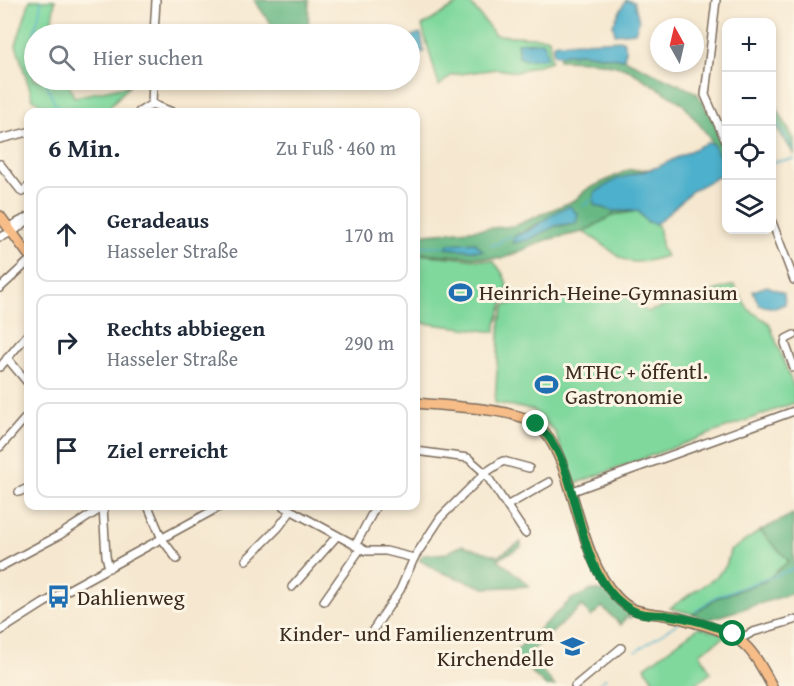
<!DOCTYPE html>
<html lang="de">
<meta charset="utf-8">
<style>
:root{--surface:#fff;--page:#f6f6f7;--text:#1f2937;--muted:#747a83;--line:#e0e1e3}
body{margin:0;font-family:"Gentium Book Plus",serif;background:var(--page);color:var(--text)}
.controls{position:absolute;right:18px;top:18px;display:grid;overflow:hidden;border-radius:12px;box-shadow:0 3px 9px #0003}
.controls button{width:54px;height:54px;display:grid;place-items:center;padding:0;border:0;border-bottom:2px solid var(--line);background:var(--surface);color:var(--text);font:30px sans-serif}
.compass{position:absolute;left:650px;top:18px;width:54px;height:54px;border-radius:50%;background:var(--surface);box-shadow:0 3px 9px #0003;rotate:352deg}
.stop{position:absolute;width:18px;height:18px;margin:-14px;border:4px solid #0b8043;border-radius:50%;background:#fff}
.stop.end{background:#0b8043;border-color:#fff;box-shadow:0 2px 6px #0008}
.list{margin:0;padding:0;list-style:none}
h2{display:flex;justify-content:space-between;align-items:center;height:78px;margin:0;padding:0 24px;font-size:26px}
h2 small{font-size:20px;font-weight:400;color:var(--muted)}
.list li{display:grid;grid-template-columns:39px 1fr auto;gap:18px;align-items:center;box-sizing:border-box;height:96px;margin:0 12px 12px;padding:0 12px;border:2px solid var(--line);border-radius:12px}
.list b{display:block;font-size:22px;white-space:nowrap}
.list p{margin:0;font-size:20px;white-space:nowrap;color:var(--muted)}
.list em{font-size:20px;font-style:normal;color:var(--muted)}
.icon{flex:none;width:33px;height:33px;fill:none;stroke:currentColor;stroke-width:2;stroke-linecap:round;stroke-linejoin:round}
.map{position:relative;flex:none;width:794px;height:686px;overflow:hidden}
.search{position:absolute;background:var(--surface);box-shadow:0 3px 9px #0003;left:24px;top:24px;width:396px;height:66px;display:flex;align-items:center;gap:15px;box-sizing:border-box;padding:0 21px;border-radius:33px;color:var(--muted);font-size:22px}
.panel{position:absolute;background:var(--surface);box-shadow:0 3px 9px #0003;left:24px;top:108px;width:396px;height:402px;border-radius:12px}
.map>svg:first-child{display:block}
.green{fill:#80d89d;stroke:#5e815e;stroke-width:1.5}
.forest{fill:#68b884;stroke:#527151;stroke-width:1.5;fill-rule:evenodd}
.water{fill:#4db0cc;stroke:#446d75;stroke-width:1.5}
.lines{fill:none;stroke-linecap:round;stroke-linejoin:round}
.stream{stroke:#4db0cc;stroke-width:1.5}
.minor-casing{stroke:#7c6c5c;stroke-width:10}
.major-casing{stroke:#7c6c5c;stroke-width:12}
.minor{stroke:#fff;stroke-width:7}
.major{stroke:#f7bd88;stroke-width:9}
.route{stroke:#0b8043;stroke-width:8}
.labels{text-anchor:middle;stroke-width:6;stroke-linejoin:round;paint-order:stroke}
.poi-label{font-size:22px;fill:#3b2a1e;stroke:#fcf5e5;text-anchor:start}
</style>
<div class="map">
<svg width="794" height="686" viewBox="0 0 794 686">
<rect width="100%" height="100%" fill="#fcf5e5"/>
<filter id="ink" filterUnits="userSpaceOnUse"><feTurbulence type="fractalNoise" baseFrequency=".0167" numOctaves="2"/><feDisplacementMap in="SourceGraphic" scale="12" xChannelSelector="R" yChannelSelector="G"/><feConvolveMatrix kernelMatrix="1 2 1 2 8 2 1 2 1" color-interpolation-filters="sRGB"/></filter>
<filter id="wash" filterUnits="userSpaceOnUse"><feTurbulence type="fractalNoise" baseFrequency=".008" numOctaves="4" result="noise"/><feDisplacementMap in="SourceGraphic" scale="24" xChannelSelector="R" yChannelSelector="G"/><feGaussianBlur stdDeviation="1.35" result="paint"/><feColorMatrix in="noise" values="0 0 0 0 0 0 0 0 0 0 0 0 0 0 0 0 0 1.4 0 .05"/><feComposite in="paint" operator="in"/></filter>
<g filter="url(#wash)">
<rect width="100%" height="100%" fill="#f6e8d0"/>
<g class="green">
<path d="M30,0H55L50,34H34V80H67L74,97L130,85L111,105L109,112H50L33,99L16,45Z"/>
<path d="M464,0H468L495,35L549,38L551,61L516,72L497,69L452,75L439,86L422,26Z"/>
<path d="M638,211L646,221L658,225L662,249L666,256C616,272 624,253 583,232L613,215Z"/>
<path d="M416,254L493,261C522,292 498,300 495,332L416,322Z"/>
<path d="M734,285L748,309L769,323L794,388V403L574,484L555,432L533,410L495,403L500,321L505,305L626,292L647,312Z"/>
<path d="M760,531L789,561L765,581L717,598L693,614L670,608L716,577L726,566L730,551Z"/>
<path d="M699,627L727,635L700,653L711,673L692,686H656L645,667Z"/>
</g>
<g class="forest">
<path d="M254,0H309L308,34H278Z"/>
<path d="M581,53L624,59L697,93L726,143V171L707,134L682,103L626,68L591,61L559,60V55Z"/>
<path d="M775,105L794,139V154L772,121V106Z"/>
<path d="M655,169L635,173L594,193L612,211H638L613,215L583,232L546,240L502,259L416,253V235L514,226L575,200L586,190L628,170ZM564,208L571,225L555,226L513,238Z"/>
<path d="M793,514L794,593L707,620L693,614L717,598L765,581L789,561L760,531Z"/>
<path d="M521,542V547L498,559L530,586L485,588L438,571L419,560L423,555L447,553L462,545L498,556Z"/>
<path d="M592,590C608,590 619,602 630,613V618L626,617L621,625L602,607L591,617L582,606L528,654L555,686H546L512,654L572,599Z"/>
</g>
<g class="water">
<path d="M626,0L634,2L639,21L635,32L615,34L613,24Z"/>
<path d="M417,34H421L424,52L410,56V37Z"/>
<path d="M623,40L626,49L624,59L581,53L555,55L553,53V44L560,43Z"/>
<path d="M544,42L547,57L545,58L526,60L519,57L517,43Z"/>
<path d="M706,143L713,144C717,153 726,164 723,174L693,190L660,221L654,224L646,221L638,211H612L594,205V193L617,179L658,167Z"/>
<path d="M570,206L578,215L576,223L555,226L529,240L512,243L516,235C535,232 550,211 570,206Z"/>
<path d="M475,242L483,251L446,248L448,244Z"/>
<path d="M767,286L784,293L785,304L775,308L759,305L753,291Z"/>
</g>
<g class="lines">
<g class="stream">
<path d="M34,49C31,30 41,18 41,0"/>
<path d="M45,80L54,102L63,112"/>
<path d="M772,117L794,150"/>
<path d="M772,162L794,159"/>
<path d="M583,206L594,198"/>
<path d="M490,245L498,244L501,240L509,236L514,239"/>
<path d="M416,246H448"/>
<path d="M695,612L715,597L794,569"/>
<path d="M636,651L678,623"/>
<path d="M596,686L606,678"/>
</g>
</g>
</g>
<g filter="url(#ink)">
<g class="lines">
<defs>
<g id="minor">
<path d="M716,0L705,95L726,142"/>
<path d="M154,34L156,0"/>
<path d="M152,104L172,112"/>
<path d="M139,112L152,104L153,80"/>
<path d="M0,139L28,132"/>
<path d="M0,164L22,192L28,187"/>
<path d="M772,222L794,280"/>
<path d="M9,227L28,217"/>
<path d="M0,237L13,232L28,220"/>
<path d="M0,288L28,262"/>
<path d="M794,335L786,339L785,343L794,368"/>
<path d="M7,358L28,383"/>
<path d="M0,367L28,334"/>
<path d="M0,447L28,415"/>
<path d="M416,451L468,458L485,473L503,461L529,468"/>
<path d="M19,492L28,488"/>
<path d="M570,492L794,411"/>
<path d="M508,505L549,482"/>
<path d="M148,506L162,539L177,559"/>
<path d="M283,506L366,551H386L414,558"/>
<path d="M103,507L106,556L109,568"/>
<path d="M355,546L376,506"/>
<path d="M246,560L278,528L291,511"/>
<path d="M0,567L58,536L105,506"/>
<path d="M292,587L337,536"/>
<path d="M324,601L361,548"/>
<path d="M373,630L400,590L414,558L441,517L485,473L525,533"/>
<path d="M0,631L44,603L221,506"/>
<path d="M740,639L753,632L794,620"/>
<path d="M575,686L621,648"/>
</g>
<g id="major">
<path d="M0,216L28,254"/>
<path d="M416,403C445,406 514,408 536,424C575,453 574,552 616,596C631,613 643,612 664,615C676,616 688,621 700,624C744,636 751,647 772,686"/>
</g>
</defs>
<use href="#minor" class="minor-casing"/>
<use href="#major" class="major-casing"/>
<use href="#minor" class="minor"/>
<use href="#major" class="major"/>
</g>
</g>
<g class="lines" filter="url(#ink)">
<path class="route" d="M536,424C587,465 567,569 630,609C641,616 654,614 666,615C688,618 713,625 733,634"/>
</g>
<defs>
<symbol id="stadium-bare" viewBox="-9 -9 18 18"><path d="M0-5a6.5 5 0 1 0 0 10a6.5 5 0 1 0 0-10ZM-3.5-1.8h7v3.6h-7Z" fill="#1f6fb2" stroke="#fcf5e5" stroke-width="2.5" paint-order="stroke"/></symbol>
<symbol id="bus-bare" viewBox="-9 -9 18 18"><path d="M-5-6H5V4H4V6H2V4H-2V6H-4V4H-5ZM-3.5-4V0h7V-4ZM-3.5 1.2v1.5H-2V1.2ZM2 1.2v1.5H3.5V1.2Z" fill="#1f6fb2" stroke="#fcf5e5" stroke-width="2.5" paint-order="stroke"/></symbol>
<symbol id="school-bare" viewBox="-9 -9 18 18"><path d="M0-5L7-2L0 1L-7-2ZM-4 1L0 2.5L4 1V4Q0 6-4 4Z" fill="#1f6fb2" stroke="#fcf5e5" stroke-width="2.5" paint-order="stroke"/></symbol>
</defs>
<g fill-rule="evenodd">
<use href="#stadium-bare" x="444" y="276" width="33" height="33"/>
<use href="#stadium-bare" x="530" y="368" width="33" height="33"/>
<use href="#bus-bare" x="42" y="580" width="33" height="33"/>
<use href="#school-bare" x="556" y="630" width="33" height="33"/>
</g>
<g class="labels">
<g class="poi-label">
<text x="479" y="300">Heinrich-Heine-Gymnasium</text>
<text x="565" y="379">MTHC + öffentl.<tspan x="565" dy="25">Gastronomie</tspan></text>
<text x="77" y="605">Dahlienweg</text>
<text x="554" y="641" text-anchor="end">Kinder- und Familienzentrum<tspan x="554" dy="25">Kirchendelle</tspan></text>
</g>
</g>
</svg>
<div class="controls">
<button>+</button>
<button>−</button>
<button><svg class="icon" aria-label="locate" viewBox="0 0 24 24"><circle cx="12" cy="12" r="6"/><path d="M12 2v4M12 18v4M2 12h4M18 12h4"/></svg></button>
<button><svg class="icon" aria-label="layers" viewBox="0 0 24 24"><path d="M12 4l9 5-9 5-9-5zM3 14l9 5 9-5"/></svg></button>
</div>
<svg class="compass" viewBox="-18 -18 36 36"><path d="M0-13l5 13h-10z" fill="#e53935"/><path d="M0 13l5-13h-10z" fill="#747a83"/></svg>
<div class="stop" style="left:733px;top:634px"></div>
<div class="stop end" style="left:536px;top:424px"></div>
<div class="search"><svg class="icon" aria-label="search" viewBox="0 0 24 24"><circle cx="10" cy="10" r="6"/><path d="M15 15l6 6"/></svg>Hier suchen</div>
<section class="panel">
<h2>6 Min.<small>Zu Fuß · 460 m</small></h2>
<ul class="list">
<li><svg class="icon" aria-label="ahead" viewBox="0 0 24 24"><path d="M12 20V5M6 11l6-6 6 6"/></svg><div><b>Geradeaus</b><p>Hasseler Straße</p></div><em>170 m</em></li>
<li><svg class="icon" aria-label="right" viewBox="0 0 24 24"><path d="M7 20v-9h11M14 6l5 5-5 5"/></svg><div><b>Rechts abbiegen</b><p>Hasseler Straße</p></div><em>290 m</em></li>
<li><svg class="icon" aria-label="arrive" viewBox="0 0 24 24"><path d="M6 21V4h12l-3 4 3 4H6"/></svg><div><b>Ziel erreicht</b></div></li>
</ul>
</section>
</div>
